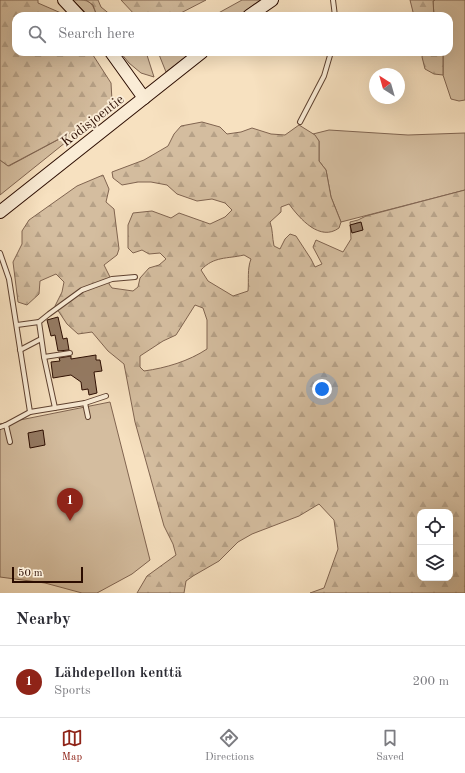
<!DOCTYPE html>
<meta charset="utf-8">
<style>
:root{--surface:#fff;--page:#f7f7f7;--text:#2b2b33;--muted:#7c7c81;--line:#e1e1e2;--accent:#8f2418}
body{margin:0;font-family:"Old Standard TT",serif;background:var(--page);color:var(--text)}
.controls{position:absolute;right:12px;bottom:12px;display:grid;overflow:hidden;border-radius:8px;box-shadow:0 4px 16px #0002}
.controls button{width:36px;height:36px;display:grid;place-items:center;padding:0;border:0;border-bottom:1px solid var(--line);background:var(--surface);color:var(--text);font:20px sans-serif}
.compass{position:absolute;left:369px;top:68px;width:36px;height:36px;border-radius:50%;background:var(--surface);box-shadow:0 4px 16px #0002;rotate:323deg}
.scale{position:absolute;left:12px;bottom:10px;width:71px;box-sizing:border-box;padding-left:4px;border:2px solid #2b0c00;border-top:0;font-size:11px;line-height:14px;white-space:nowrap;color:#2b0c00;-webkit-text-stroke:3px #faecd6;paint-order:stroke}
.you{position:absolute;left:322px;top:389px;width:14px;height:14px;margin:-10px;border:3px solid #fff;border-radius:50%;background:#1a73e8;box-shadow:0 0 0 6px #1a73e833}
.badge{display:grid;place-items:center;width:26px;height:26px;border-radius:50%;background:var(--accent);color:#fff;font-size:13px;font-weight:700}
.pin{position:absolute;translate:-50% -33px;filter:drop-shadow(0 1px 2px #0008)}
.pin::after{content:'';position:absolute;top:21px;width:14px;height:12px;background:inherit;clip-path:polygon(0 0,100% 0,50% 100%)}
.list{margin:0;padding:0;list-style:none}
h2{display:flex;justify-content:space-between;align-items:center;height:52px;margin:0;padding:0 16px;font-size:17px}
h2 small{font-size:13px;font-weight:400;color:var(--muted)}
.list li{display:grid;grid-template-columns:26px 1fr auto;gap:12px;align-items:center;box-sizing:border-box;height:72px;padding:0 16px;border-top:1px solid var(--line)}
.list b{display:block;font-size:15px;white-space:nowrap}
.list p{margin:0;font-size:13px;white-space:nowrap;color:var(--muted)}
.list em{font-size:13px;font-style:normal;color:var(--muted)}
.icon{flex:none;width:22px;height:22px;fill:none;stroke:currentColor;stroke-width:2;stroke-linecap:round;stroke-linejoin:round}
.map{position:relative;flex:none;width:465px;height:593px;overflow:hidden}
.search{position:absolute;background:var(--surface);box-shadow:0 4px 16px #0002;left:12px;right:12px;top:12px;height:44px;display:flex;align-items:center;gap:10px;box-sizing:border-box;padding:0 14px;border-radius:12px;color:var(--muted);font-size:15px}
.sheet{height:124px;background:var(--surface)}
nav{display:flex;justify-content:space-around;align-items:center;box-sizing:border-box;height:56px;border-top:1px solid var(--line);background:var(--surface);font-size:11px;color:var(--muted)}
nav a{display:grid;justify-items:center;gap:2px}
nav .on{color:var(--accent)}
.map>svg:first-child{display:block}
.green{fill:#d4bd9f;stroke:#806450}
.forest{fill:url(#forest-firs);stroke:#806450;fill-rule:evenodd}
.building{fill:#957b64;stroke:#2b0c00}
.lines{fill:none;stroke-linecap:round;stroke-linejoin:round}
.lane-casing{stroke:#5e4130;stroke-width:6}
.secondary-casing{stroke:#2b0c00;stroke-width:14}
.lane{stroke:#faecd6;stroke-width:4}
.secondary{stroke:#faecd6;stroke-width:12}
.labels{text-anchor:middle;stroke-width:4;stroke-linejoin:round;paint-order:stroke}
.street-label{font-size:14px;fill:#2b0c00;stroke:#faecd6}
</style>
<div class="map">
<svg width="465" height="593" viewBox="0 0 465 593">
<defs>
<pattern id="forest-firs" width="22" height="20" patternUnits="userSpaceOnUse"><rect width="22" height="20" fill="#d4bd9f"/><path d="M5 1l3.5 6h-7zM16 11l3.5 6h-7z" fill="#b6a187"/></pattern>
</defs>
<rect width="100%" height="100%" fill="#f7e1c0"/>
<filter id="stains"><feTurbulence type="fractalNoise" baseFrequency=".005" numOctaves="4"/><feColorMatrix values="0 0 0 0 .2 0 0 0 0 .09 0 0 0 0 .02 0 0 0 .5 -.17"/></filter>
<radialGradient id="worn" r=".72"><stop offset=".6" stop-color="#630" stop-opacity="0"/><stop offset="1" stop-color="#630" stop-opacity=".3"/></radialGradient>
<g class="green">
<path d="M73,0C90,0 91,0 97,16H89Z"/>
<path d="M242,0H261L238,16H213Z"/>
<path d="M435,0H465V100L459,101L451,99L443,75V52H449V16H434L433,1Z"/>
<path d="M120,52H146L154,77L141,73L129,63Z"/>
<path d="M158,52H192L166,72Z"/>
<path d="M91,122L0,195V160L9,166Z"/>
<path d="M329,130L408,135L465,133V190L341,222L331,197L326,170L319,161V141L313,134Z"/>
<path d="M110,402L150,560L132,574L97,593H82L45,583L0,577V424Z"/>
</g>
<g class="forest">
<path d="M0,0H38V3L61,13L64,16H16V52H91L111,83L112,101L91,122L8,166L0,160Z"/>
<path d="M86,0H98L101,7L112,16H97L93,5Z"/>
<path d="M121,0H206L175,16H136Z"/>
<path d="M410,0H435L433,1L434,16H414Z"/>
<path d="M423,52H443V75L434,74L425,69L422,57Z"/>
<path d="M202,122L220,127L227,134L241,132L252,128L271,134L285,135L299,125L315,135L319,141V161L326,170L331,197L341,222L339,228C320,242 300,219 289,204L281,207V212L270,222C273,230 272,237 274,246L280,249L285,239L290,234L296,236L311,259L315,267L322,264L313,247L316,240L343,252L351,239L350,222L358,220L366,216L465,190V593H310L324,588L338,549L334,520L319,504L299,516L252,534L238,542L219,561L193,576L186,581L184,593H137L147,576L176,555L173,544L164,526L135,422L124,364L108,351L92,332L78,334L67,324L55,306L62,292L64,282L56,274L40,281L39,294L27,305L18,302L13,262L22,244V231L29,220L77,186L103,175L109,189L106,202L114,209L119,249L117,255L104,265L110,277L109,284L112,288L133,291L138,287L140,278L149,268L159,265L166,259L160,253L149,254L142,250L133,253L128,248V225L133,213L152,211L171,218L179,213L210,224L225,217L232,210L225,203L212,199L197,201L177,194L167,185L151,182H138L122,185L113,178L112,172L144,160L168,146L174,134L181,126ZM244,255L251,259C247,269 249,280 248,291L233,296L208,281L201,270C214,256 227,259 244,255ZM195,305L203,308L207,320V349C189,361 166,368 144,371L140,367V356L163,341L176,335ZM420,512H450V578H420Z"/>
</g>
<g class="building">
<path d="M361,222L363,230L352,233L350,225Z"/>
<path d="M58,317L63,339L67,338L69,350L58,351L55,335L51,336L47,320Z"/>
<path d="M96,355V360H100L102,371L94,372L97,393L89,395L88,389L82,390L81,382L71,375L53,378L51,362L60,361L59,358L71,356V359Z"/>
<path d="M43,430L45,445L30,448L28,433Z"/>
</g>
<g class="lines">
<defs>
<g id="lane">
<path d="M333,0L335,16"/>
<path d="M300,122L324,76L331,52"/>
<path d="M0,253L9,279L30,412"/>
<path d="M39,322L44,357L55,408"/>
<path d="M17,325L39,322L49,314L82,290L112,279L135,277"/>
<path d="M20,350L41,339"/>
<path d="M44,357L70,353"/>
<path d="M85,403L88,417"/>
<path d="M6,425L10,442"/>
<path d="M0,427L6,425L30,412L85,403L106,396"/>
</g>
<g id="secondary">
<path d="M64,0L79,16"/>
<path d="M249,16L272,0"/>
<path d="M111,52L144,98"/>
<path d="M0,212L202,52"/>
</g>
</defs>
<use href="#lane" class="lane-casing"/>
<use href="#secondary" class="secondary-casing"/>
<use href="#lane" class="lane"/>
<use href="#secondary" class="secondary"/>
</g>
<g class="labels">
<g class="street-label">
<text transform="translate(92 120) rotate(-38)" y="5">Kodisjoentie</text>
</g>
</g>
<rect width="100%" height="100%" filter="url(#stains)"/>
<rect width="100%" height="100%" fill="url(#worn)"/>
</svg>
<div class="controls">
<button><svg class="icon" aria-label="locate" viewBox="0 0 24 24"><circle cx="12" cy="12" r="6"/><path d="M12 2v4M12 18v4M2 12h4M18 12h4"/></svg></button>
<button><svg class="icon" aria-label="layers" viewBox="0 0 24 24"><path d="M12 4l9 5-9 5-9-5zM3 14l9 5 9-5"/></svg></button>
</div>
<svg class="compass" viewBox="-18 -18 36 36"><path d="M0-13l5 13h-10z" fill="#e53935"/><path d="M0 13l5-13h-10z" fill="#7c7c81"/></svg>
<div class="scale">50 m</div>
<div class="you"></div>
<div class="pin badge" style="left:70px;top:521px">1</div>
<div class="search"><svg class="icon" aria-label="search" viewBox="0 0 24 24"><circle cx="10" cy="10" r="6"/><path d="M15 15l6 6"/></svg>Search here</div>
</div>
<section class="sheet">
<h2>Nearby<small></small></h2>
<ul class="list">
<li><span class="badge">1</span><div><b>Lähdepellon kenttä</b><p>Sports</p></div><em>200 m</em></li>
</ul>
</section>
<nav>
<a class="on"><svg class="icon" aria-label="map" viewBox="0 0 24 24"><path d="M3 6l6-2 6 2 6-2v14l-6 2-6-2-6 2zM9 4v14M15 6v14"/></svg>Map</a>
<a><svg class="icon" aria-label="directions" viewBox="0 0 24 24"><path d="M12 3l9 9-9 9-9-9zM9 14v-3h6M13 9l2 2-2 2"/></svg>Directions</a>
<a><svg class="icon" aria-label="saved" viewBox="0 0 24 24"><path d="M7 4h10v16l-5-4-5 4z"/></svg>Saved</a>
</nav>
